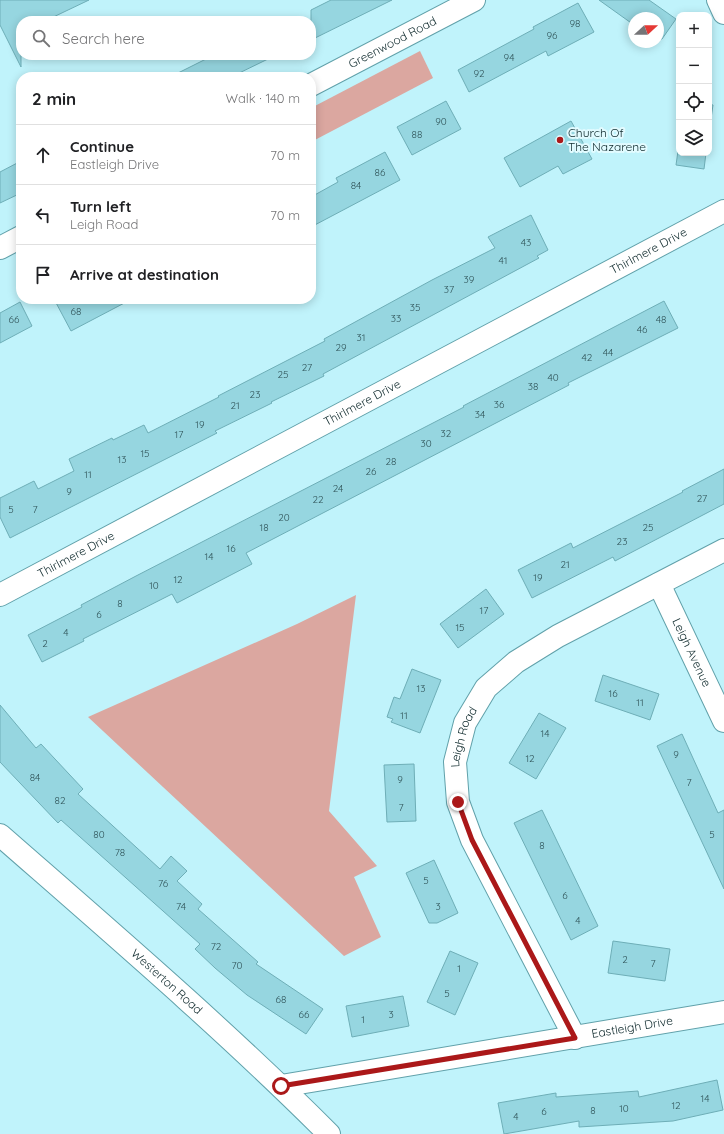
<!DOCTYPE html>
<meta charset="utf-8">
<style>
:root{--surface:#fff;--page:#f6f6f6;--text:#202124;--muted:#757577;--line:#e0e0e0}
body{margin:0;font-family:Quicksand,sans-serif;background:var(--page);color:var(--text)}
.controls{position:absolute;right:12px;top:12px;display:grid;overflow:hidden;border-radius:8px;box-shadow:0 2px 10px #0003}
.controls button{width:36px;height:36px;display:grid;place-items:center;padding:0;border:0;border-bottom:1px solid var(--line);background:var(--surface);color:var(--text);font:20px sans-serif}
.compass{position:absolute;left:628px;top:12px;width:36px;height:36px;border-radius:50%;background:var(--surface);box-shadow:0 2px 10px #0003;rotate:69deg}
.stop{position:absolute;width:12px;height:12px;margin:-9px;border:3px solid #ab1819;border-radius:50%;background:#fff}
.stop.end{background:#ab1819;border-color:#fff;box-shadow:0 1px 4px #0008}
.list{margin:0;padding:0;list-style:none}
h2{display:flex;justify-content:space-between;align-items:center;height:52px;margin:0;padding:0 16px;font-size:17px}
h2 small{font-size:13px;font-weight:400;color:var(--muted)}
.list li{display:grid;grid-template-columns:26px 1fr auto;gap:12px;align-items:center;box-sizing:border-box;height:60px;padding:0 16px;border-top:1px solid var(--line)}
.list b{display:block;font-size:15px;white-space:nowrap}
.list p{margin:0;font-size:13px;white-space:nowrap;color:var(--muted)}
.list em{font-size:13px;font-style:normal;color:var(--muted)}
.icon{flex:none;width:22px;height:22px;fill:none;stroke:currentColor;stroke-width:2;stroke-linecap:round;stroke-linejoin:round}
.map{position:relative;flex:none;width:724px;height:1134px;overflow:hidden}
.search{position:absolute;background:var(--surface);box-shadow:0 2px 10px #0003;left:16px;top:16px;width:300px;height:44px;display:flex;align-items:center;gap:10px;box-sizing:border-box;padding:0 14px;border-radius:16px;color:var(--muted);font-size:15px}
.panel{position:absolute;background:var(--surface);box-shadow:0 2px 10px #0003;left:16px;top:72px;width:300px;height:232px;border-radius:16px}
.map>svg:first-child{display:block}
.green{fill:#dba7a0}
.building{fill:#96d6e0;stroke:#6eaeb7}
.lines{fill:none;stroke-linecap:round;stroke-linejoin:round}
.minor-casing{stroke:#61a1aa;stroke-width:24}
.tertiary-casing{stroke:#61a1aa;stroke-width:24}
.minor{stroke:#fff;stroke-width:22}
.tertiary{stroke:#fff;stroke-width:22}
.route{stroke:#ab1819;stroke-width:5}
.poi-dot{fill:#ab1819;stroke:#e2fbff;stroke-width:1.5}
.labels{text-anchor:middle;stroke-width:4;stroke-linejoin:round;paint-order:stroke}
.number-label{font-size:10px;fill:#305459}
.street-label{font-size:12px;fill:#0e292c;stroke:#e2fbff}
.poi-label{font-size:12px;fill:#0e292c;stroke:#e2fbff;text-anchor:start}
</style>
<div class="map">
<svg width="724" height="1134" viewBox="0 0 724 1134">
<rect width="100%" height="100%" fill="#c0f3fb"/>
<g class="green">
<path d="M420,51L433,78L311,142V108Z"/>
<path d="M356,595L329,811L377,866L354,877L381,937L344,956L88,717L297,624Z"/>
</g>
<g class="building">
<path d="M0,0H89L45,21H21V67L0,25Z"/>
<path d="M331,0H392L311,40V10Z"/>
<path d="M599,0H649L676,19L662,39H658V18H634V25Z"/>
<path d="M578,3L594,32L548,56L546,51L469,92L458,70L534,29L533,27Z"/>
<path d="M214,55H266L268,59L231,77H170Z"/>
<path d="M446,101L461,129L412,155L397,127Z"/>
<path d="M709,104L713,105L709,132Z"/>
<path d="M571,121L592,159L563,174L558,166L520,187L504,158Z"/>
<path d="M679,144V153H706L704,169L676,165Z"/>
<path d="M385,152L400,180L311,227V197L338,182L336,178Z"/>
<path d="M21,161V193L0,203V172Z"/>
<path d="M531,215L548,250L537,256L539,258L323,374L324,376L271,402L272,403L215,431L217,433L10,538L0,517V498L34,481L38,489L74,471L69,459L112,438L113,440L144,425L148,433L219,397L218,396L325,341L324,339L432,280L495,248L488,237Z"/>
<path d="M54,299H132L71,331Z"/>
<path d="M664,301L678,328L568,383L569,385L246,553L252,564L177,603L172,594L83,639L84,641L42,662L28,635L82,607L81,605L136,576L464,407L463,406Z"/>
<path d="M20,302L32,326L0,343V313Z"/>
<path d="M724,469V504L615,561L613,557L532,598L518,570L571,543L573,548L683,492L682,491Z"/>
<path d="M486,589L504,614L458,648L440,624Z"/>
<path d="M412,669L441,680L420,733L391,722L393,719L387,717L394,697L400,699Z"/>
<path d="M603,675L659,694L650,720L595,701Z"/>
<path d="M0,705L36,748L41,744L83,789L78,794L160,869L171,856L187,871L177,881L202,904L198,909L258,962L256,964L323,1009L306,1034L247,995L215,968L195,949L200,944L61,820L58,823L0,762Z"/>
<path d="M539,713L566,728L536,779L509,763Z"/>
<path d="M682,734L718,813L724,810V889L657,746Z"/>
<path d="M414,764L416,821L387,822L384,765Z"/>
<path d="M542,810L598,926L571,940L514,823Z"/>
<path d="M434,860L458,913L437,923H429L406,873Z"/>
<path d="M613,941L670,949L665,981L608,973Z"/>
<path d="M450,951L478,963L455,1015L427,1002Z"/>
<path d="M403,996L409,1026L352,1037L346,1006Z"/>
<path d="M717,1080L723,1110L673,1121L579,1127V1121L504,1134L498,1103L556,1093V1097L638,1091L639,1097Z"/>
</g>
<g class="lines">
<defs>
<g id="minor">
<path d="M718,0L724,13"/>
<path id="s1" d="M311,85L474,0"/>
<path d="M0,248L21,237"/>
<path id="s2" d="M659,584L724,721"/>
<path id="s3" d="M0,595L724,211"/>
<path id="s4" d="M575,1038L472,840L458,802L455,762L465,723L486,688L516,662L558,636L724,550"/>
<path id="s5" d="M281,1086L724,1012"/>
</g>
<g id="tertiary">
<path id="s6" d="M0,835C112,933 224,1029 329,1134"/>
</g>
</defs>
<use href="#minor" class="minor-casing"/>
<use href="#tertiary" class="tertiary-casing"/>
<use href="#minor" class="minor"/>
<use href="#tertiary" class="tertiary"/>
</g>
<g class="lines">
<path class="route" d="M281,1086L575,1038L472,840L458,802"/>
</g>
<circle class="poi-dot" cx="560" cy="140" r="4"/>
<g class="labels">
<g class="number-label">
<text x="575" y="27">98</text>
<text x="552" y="39">96</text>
<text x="509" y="61">94</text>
<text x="479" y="77">92</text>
<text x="441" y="125">90</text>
<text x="417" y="138">88</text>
<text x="380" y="176">86</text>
<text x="356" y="189">84</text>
<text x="526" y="246">43</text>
<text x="503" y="264">41</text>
<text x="469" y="283">39</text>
<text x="449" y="293">37</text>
<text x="415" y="311">35</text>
<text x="76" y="315">68</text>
<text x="396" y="322">33</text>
<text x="14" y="323">66</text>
<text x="661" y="323">48</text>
<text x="642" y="333">46</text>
<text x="361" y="341">31</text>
<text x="341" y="351">29</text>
<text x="608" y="356">44</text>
<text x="587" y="361">42</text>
<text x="307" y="371">27</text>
<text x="283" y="378">25</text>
<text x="553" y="381">40</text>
<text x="533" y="390">38</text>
<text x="255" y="398">23</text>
<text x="499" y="408">36</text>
<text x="235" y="409">21</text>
<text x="480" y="418">34</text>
<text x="200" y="428">19</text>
<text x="446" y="437">32</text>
<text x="179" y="438">17</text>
<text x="426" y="447">30</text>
<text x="145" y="457">15</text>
<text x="122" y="463">13</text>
<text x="391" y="465">28</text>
<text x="371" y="475">26</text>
<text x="88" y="478">11</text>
<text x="338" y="492">24</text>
<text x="69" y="495">9</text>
<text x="702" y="502">27</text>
<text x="318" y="503">22</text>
<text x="11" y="513">5</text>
<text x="35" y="513">7</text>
<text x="284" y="521">20</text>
<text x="264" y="531">18</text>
<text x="648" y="531">25</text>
<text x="622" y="545">23</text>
<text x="231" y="552">16</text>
<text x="209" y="560">14</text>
<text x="565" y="568">21</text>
<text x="538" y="581">19</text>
<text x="178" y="583">12</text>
<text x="154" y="589">10</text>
<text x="120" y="607">8</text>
<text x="484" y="614">17</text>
<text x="99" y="618">6</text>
<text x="460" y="631">15</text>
<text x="66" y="636">4</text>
<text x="45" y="647">2</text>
<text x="421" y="692">13</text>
<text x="613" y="697">16</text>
<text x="640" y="706">11</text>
<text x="404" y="719">11</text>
<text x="545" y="737">14</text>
<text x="676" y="758">9</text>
<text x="530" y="762">12</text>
<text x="35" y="781">84</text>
<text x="400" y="783">9</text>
<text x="689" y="786">7</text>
<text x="60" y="804">82</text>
<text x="401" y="811">7</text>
<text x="99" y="838">80</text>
<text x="712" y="838">5</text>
<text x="542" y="849">8</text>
<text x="120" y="856">78</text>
<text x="426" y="884">5</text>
<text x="163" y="887">76</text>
<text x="565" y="899">6</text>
<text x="181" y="910">74</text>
<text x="438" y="910">3</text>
<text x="578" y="924">4</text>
<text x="216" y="950">72</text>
<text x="625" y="963">2</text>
<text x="653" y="967">7</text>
<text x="237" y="969">70</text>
<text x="459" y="972">1</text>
<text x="447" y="997">5</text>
<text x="281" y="1003">68</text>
<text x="304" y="1018">66</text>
<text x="391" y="1018">3</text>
<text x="363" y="1023">1</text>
<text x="705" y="1102">14</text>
<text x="676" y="1109">12</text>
<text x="624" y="1112">10</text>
<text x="593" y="1114">8</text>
<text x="544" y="1115">6</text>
<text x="516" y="1120">4</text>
</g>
<g class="street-label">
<text dy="4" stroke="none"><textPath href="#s1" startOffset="92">Greenwood Road</textPath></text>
<text dy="4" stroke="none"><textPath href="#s3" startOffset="734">Thirlmere Drive</textPath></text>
<text dy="4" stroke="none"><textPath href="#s3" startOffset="410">Thirlmere Drive</textPath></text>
<text dy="4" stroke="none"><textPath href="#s3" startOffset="86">Thirlmere Drive</textPath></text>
<text dy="4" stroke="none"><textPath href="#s2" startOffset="76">Leigh Avenue</textPath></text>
<text dy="4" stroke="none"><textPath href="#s4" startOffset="330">Leigh Road</textPath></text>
<text dy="4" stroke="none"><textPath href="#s6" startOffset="222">Westerton Road</textPath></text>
<text dy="4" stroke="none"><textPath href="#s5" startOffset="356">Eastleigh Drive</textPath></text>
</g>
<g class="poi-label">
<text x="568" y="137">Church Of<tspan x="568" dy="14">The Nazarene</tspan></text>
</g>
</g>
</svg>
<div class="controls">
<button>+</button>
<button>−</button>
<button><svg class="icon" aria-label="locate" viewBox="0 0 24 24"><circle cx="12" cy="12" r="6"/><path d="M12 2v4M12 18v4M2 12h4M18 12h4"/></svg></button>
<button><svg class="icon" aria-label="layers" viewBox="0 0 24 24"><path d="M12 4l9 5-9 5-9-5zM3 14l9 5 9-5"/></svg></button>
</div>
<svg class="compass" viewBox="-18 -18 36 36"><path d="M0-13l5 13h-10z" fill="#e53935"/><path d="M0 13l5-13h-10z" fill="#757577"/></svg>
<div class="stop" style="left:281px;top:1086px"></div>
<div class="stop end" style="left:458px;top:802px"></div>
<div class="search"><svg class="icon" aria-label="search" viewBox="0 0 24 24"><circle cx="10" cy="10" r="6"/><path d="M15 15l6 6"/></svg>Search here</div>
<section class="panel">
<h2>2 min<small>Walk · 140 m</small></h2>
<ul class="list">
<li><svg class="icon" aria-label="ahead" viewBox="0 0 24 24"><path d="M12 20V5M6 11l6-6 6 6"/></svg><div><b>Continue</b><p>Eastleigh Drive</p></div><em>70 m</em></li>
<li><svg class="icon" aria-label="left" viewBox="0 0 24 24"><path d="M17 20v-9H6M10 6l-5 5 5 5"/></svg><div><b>Turn left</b><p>Leigh Road</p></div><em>70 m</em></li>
<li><svg class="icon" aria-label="arrive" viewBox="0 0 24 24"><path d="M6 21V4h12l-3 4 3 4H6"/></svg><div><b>Arrive at destination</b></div></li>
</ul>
</section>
</div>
